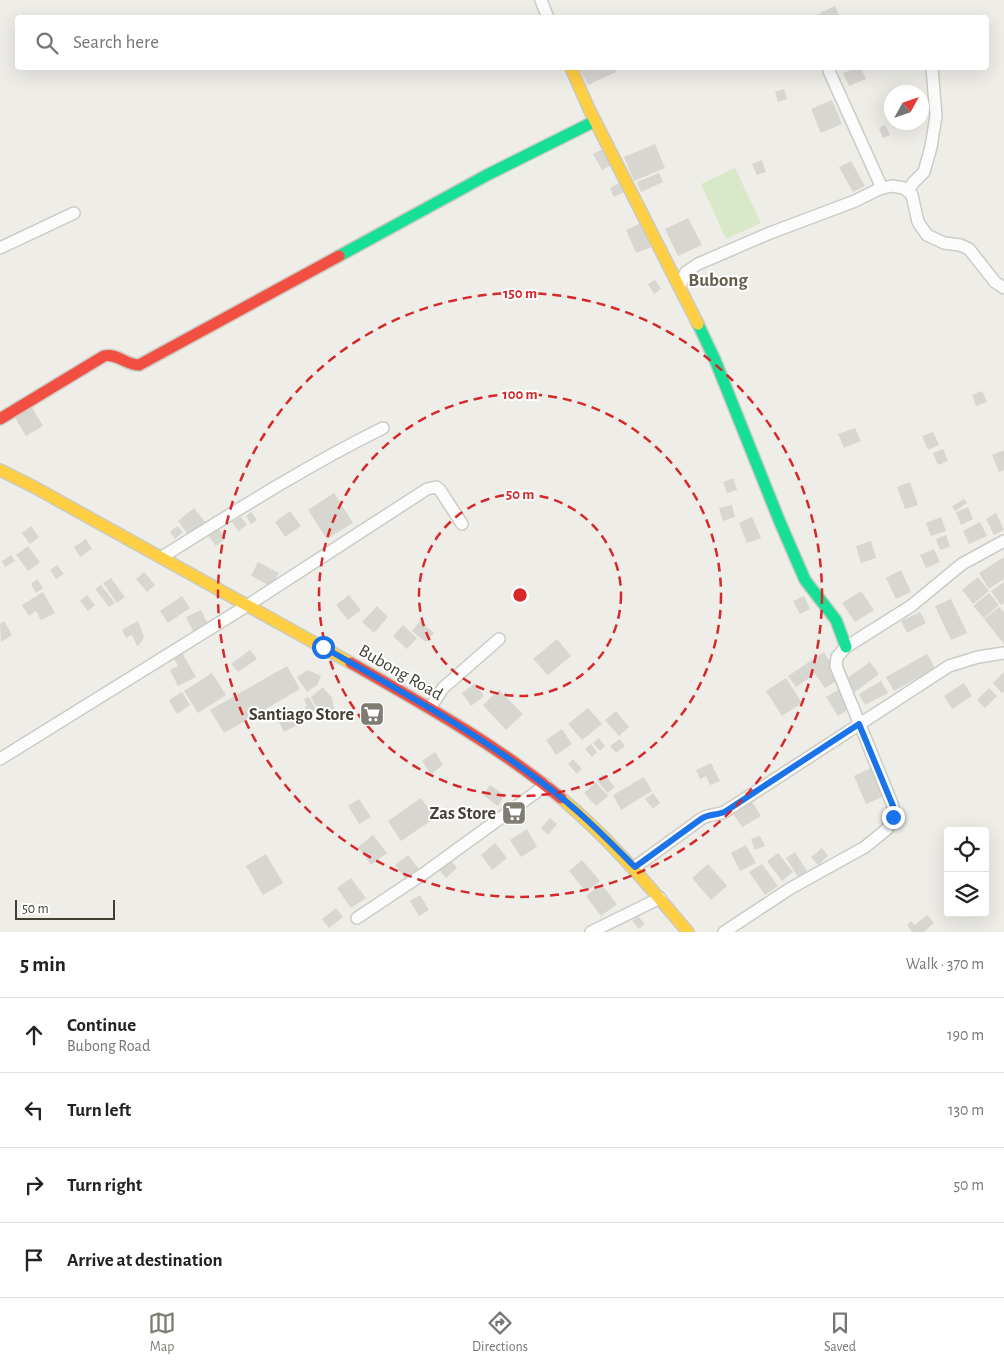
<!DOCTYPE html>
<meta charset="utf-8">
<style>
:root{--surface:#fff;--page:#f2f2f2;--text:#222;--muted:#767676;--line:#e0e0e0;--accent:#7f7c74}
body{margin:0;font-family:"Alegreya Sans",sans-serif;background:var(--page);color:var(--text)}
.controls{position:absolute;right:15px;bottom:15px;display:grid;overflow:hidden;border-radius:5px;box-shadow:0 5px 20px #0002}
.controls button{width:45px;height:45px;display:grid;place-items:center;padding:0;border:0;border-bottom:1px solid var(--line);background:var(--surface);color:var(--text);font:25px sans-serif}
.compass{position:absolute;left:884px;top:85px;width:45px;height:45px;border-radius:50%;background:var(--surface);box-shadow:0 5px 20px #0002;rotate:50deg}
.scale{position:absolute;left:15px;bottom:12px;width:100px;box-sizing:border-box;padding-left:5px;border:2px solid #433f35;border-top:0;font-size:14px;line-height:18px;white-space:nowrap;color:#433f35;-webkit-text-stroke:4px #fff;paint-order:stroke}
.stop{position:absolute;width:15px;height:15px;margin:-11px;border:4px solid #1a73e8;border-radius:50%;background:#fff}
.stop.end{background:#1a73e8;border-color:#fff;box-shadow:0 1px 5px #0008}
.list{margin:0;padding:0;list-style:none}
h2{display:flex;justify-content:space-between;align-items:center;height:65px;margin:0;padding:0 20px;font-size:21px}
h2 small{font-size:16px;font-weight:400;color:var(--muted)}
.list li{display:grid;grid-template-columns:32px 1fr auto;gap:15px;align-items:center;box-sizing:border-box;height:75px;padding:0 20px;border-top:1px solid var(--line)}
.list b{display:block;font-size:19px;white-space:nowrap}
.list p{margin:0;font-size:16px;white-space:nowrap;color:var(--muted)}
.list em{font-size:16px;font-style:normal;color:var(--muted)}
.icon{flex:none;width:28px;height:28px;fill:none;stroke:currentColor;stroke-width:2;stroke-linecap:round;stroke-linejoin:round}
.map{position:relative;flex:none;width:1004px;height:932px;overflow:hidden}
.search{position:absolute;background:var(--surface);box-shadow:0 5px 20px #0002;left:15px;right:15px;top:15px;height:55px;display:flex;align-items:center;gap:12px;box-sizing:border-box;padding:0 18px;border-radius:5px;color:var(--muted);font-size:19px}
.sheet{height:365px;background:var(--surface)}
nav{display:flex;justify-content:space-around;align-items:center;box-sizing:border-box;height:70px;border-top:1px solid var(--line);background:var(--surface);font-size:14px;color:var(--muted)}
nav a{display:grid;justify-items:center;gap:2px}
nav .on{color:var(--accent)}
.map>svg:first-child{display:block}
.green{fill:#dae8ca}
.building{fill:#d8d6d1}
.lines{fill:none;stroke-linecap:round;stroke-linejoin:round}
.street-casing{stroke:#cccbc6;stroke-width:14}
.fast-casing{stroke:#cccabf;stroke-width:14}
.slow-casing{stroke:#cccabf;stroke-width:14}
.jam-casing{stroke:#cccabf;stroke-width:14}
.street{stroke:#fcfcfc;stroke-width:11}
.fast{stroke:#16e098;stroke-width:11}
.slow{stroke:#ffcf43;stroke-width:11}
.jam{stroke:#f24e42;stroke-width:11}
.route{stroke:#1a73e8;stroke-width:6}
.ring{fill:none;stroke:#d62828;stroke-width:2.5;stroke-dasharray:9 6}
.labels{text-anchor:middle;stroke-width:4;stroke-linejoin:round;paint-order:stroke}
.street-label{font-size:18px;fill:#433f35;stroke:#fff}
.poi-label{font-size:18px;font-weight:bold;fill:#433f35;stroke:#fff;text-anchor:end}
.neighbourhood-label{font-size:19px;font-weight:bold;fill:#655d4d;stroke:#fff}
.centre{fill:#d62828;stroke:#fff;stroke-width:2.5}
.ring-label{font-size:15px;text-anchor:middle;font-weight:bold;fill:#d62828;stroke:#fff;stroke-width:4;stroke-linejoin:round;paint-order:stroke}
</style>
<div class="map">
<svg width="1004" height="932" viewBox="0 0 1004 932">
<rect width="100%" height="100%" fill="#eeede8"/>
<path class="green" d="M735,168L761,223L726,239L701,184Z"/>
<g class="building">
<path d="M835,6L840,18H815L814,16Z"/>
<path d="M579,68H614L616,72L588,85Z"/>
<path d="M856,68H861L866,79L849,86L843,73Z"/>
<path d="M784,89L787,99L778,102L775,92Z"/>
<path d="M832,100L842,124L821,133L811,109Z"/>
<path d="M885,125L890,135L883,138L879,128Z"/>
<path d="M655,144L665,168L634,181L624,157Z"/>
<path d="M605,148L613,164L602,170L593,154Z"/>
<path d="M762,160L766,172L757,175L752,164Z"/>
<path d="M851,161L865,186L853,192L839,167Z"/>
<path d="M659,173L663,182L641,192L637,182Z"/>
<path d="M621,182L626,191L614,197L610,188Z"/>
<path d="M688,218L702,245L678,256L665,229Z"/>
<path d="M641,223L651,247L636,253L626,230Z"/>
<path d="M655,280L661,289L654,294L648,284Z"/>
<path d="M982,391L987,402L976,406L972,395Z"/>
<path d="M31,406L43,426L26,436L14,416Z"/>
<path d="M855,428L861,441L844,448L838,434Z"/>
<path d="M933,432L939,445L928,450L922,436Z"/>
<path d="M943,449L948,461L938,465L933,453Z"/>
<path d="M1004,450V470L999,472L992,455Z"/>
<path d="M733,478L737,490L727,493L723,482Z"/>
<path d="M910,482L918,505L905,509L897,487Z"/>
<path d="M334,493L353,523L327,539L308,510Z"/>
<path d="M964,499L967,503L955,511L952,506Z"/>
<path d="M732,505L735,517L723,521L719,508Z"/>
<path d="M968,507L973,519L961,525L956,512Z"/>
<path d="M194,508L206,523L189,536L178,521Z"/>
<path d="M290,511L301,526L285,537L275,522Z"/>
<path d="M251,512L257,520L251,524L246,516Z"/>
<path d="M996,513L1004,530L994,535L986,519Z"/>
<path d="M241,517L247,525L238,531L232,522Z"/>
<path d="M752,517L761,538L747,543L739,523Z"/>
<path d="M941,517L946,531L931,536L926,523Z"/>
<path d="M980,522L987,536L969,544L963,531Z"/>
<path d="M31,526L39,537L30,544L22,533Z"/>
<path d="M177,526L183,532L175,539L170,532Z"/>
<path d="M218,528L226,538L216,546L208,535Z"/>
<path d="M946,535L950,547L940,550L936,539Z"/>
<path d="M86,539L92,549L80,557L74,547Z"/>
<path d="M871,541L876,558L861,563L856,546Z"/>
<path d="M28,546L40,562L28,571L16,555Z"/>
<path d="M934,549L940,562L926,568L920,555Z"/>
<path d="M11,555L15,561L5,567L2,561Z"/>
<path d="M1004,557V579L989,589L979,573Z"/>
<path d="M258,562L279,573L272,587L251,576Z"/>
<path d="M57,565L64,574L56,579L50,570Z"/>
<path d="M901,570L911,592L896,599L886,578Z"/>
<path d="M144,572L155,585L147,592L136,579Z"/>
<path d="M978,577L989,591L973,604L962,590Z"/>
<path d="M111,578L125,597L117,603L103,583Z"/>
<path d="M37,579L43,588L36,593L31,584Z"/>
<path d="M1004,582V603L1001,605L991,591Z"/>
<path d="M101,585L115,603L109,607L95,589Z"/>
<path d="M861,591L874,610L855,622L842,603Z"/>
<path d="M43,592L55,613L41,620L36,611L29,616L22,605Z"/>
<path d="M989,593L999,605L984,618L973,606Z"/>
<path d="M87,595L95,605L88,611L80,601Z"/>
<path d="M349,595L361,610L348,620L336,605Z"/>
<path d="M182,596L190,608L168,623L160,611Z"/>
<path d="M804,596L810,609L800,614L793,601Z"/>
<path d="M951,599L967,633L951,640L935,606Z"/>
<path d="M377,606L388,617L374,633L362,622Z"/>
<path d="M999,607L1004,612V644L984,619Z"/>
<path d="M201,610L210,628L195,635L186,617Z"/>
<path d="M920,612L926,623L907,633L901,621Z"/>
<path d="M4,621L12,635L1,642L0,624Z"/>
<path d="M138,621L144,637L140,644L137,646L132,635L126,638L122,630Z"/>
<path d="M420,621L434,633L426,642L412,631Z"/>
<path d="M403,625L417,638L407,649L393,636Z"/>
<path d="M557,639L571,656L548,675L533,659Z"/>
<path d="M250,650L257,659L238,672L231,664Z"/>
<path d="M181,651L196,677L178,686L170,670L178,666L172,655Z"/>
<path d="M824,652L840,679L825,688L815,674L796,687L788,676Z"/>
<path d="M927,654L935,668L894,691L886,677Z"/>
<path d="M870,662L879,674L855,692L846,679Z"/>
<path d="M287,666L300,689L224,733L210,710Z"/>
<path d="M308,670L321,676L317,685L307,692L297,677Z"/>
<path d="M1004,672V692L1002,693L993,683Z"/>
<path d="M212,673L226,695L198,713L184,691Z"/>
<path d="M786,678L802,703L782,716L766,691Z"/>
<path d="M881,681L888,693L865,705L859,694Z"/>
<path d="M475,683L484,696L471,706L462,693Z"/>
<path d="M964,683L972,696L952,709L944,696Z"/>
<path d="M323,687L332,698L334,710L321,711L314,703L311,697Z"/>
<path d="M989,688L997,696L985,708L977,700Z"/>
<path d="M499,690L523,714L506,730L483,705Z"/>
<path d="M838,690L849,709L838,716L826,697Z"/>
<path d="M182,692L190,705L177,714L169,700Z"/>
<path d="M309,697L315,708L314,712L303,716L300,712L307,706L304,699Z"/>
<path d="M289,708L297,725L284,732L275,715Z"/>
<path d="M588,708L602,724L582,740L568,724Z"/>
<path d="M616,711L629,727L619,736L605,720Z"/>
<path d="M562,729L572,744L556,755L546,740Z"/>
<path d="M599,738L605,746L600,751L593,743Z"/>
<path d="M620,739L625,746L616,753L610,746Z"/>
<path d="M591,744L597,752L592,757L585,749Z"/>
<path d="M435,752L443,765L431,774L422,761Z"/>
<path d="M573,759L582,769L577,774L568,764Z"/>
<path d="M711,763L720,781L710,785L706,776L700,779L696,770Z"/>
<path d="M873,767L886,795L866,804L854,776Z"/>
<path d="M604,774L615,787L607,793L597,780Z"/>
<path d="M644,777L652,791L621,810L613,795Z"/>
<path d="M596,782L608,796L596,806L584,793Z"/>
<path d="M490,785L505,795L498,806L483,795Z"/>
<path d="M653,793L660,803L653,809L645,799Z"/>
<path d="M421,798L435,818L401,841L388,821Z"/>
<path d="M359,799L371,817L359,824L348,806Z"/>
<path d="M751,800L761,816L742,827L732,812Z"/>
<path d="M550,818L557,824L548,835L541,828Z"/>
<path d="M527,829L537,847L521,857L510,840Z"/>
<path d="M373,835L387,853L371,865L358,847Z"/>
<path d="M760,836L765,846L755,850L751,839Z"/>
<path d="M495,843L507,858L492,870L481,855Z"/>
<path d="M746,845L756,863L740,871L731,853Z"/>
<path d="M822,848L828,856L818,865L811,857Z"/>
<path d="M795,852L807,871L798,877L786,858Z"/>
<path d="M778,853L793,872L782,881L767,861Z"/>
<path d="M266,854L283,883L263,895L246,866Z"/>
<path d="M408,855L422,873L409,883L395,865Z"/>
<path d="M448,857L457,868L446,878L436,866Z"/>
<path d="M582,860L600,881L586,892L569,871Z"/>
<path d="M708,864L727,886L711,900L692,878Z"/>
<path d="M762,864L778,886L765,895L749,872Z"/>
<path d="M351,878L366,898L351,908L337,888Z"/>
<path d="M601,884L617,904L601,916L586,896Z"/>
<path d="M420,895L429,910L419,916L410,901Z"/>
<path d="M336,908L343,917L329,928L322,919Z"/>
<path d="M927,915L934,923L924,932H912L907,925L911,921L915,925Z"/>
<path d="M638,916L645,924L639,929L632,921Z"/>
</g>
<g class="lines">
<defs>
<g id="street">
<path d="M541,0L548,18"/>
<path d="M829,71L882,188"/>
<path d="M908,191L913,183L924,172L931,147L936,116L932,68"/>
<path d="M0,248L74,213"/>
<path d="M680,286L686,272L698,264L770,233L855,201L879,189L892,186L904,188L912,195L918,222L927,235L944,243L960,245L969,249L995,282L1004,288"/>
<path d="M162,557C234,512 306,466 383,428"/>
<path d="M430,708L443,688L499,639"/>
<path d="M0,759L248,605L427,489L436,487L440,490L462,524"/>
<path d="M635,867L701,819C710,813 718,816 726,811L949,666L978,657L1004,653"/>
<path d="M357,918L426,872L546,785"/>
<path d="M591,932L660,898"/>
<path d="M724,932L791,888L865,847L887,829L893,817V806L836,666L837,657L846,647L911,606L962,564L1004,541"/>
</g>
<g id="fast">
<path d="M339,256L487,175L595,121"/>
<path d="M698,324L715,360L779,520L805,580L836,620L846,647"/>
</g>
<g id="slow">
<path d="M571,68L589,109L698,324"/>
<path d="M0,470L34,487L351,663"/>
<path d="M561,798C609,838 648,885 688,932"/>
</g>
<g id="jam">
<path d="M0,419L104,356C117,353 126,365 139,365L339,256"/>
<path d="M351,663C423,704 497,745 561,798"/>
</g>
</defs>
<use href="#street" class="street-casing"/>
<use href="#fast" class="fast-casing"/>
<use href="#slow" class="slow-casing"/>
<use href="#jam" class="jam-casing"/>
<use href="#street" class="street"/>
<use href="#fast" class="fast"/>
<use href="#slow" class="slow"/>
<use href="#jam" class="jam"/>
</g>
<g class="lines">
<path class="route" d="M323,647C399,690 476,732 545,785C578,809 606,838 635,867L701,819C710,813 718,816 726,811L859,724L893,806V817"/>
</g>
<g class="ring">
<circle cx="520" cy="595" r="101"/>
<circle cx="520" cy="595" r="201"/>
<circle cx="520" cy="595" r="302"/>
</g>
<defs>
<symbol id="supermarket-square" viewBox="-11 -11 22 22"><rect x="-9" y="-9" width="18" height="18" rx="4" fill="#7f7c74" stroke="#fff"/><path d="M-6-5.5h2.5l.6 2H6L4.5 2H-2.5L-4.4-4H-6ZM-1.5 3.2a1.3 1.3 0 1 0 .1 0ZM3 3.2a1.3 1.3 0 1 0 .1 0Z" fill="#fff"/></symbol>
</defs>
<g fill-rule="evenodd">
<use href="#supermarket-square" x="358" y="700" width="28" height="28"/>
<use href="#supermarket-square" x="500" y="799" width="28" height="28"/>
</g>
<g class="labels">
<g class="street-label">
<text transform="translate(401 672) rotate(30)" y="6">Bubong Road</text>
</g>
<g class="poi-label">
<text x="354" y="720">Santiago Store</text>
<text x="496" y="819">Zas Store</text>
</g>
<g class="neighbourhood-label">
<text x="718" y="286">Bubong</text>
</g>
</g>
<circle cx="520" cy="595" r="8" class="centre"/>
<g class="ring-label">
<text x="520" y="298">150 m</text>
<text x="520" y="399">100 m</text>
<text x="520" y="499">50 m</text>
</g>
</svg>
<div class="controls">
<button><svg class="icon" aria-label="locate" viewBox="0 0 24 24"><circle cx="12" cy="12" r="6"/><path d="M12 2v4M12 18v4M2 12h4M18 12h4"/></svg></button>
<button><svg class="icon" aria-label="layers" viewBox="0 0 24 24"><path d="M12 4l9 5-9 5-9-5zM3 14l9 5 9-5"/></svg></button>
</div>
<svg class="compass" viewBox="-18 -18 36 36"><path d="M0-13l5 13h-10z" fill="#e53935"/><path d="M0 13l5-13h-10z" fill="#767676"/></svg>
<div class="scale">50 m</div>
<div class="stop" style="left:323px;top:647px"></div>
<div class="stop end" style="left:893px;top:817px"></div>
<div class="search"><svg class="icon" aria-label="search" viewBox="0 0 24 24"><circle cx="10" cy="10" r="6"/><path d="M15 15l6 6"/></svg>Search here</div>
</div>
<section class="sheet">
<h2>5 min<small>Walk · 370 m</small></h2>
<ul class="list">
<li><svg class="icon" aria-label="ahead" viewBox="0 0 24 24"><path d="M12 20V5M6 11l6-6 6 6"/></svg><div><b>Continue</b><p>Bubong Road</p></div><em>190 m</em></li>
<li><svg class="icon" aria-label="left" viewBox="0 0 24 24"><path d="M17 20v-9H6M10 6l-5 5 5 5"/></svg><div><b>Turn left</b></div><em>130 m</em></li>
<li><svg class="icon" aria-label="right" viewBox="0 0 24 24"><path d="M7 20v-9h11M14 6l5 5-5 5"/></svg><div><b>Turn right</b></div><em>50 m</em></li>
<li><svg class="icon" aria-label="arrive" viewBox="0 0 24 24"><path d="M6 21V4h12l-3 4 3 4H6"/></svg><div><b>Arrive at destination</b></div></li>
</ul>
</section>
<nav>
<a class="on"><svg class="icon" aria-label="map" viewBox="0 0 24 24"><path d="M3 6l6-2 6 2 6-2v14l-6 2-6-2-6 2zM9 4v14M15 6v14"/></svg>Map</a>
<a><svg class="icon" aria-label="directions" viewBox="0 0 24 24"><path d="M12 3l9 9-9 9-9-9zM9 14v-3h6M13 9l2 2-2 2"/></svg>Directions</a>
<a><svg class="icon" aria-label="saved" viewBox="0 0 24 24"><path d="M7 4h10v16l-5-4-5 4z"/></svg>Saved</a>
</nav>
